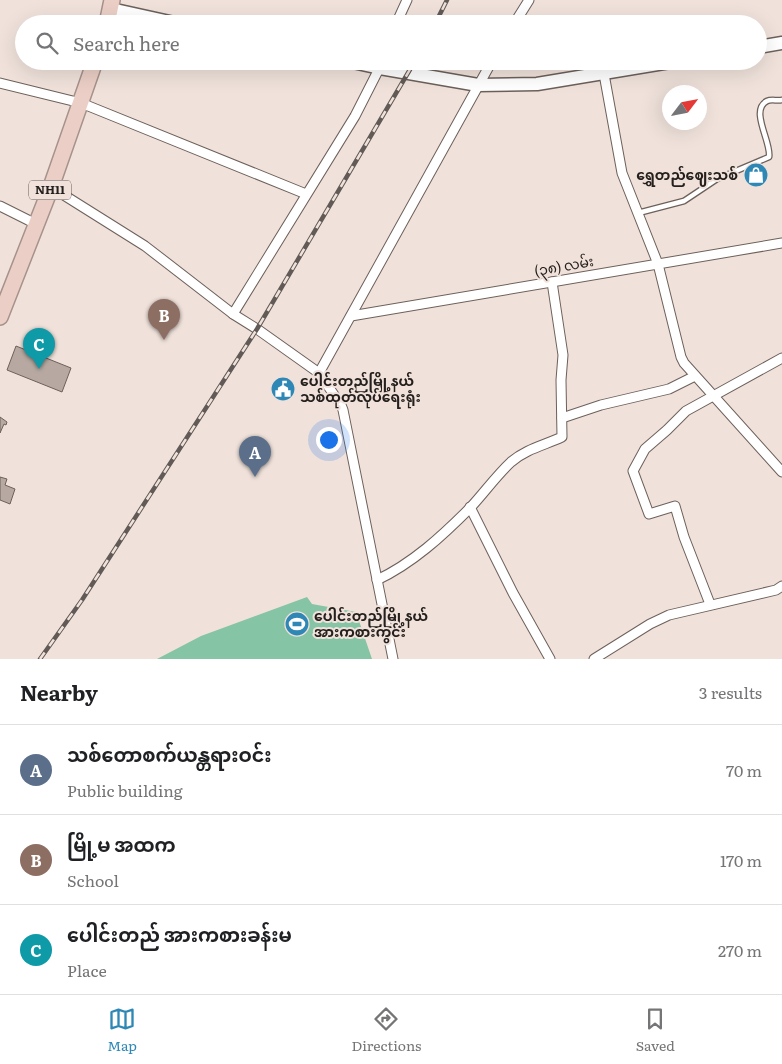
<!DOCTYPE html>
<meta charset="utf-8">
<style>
:root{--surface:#fff;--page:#f2f2f2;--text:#202124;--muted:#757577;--line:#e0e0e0;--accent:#2e87b5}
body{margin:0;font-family:Literata,"Noto Sans Myanmar",serif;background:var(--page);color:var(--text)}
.compass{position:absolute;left:662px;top:85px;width:45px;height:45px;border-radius:50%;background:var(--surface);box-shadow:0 5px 20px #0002;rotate:58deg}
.you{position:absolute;left:328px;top:439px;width:18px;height:18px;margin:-12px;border:4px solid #fff;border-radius:50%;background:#1a73e8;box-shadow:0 0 0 8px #1a73e833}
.badge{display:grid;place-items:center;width:32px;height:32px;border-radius:50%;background:var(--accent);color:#fff;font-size:16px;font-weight:700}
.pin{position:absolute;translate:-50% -41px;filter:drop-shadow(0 1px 2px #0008)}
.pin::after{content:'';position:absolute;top:26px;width:18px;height:15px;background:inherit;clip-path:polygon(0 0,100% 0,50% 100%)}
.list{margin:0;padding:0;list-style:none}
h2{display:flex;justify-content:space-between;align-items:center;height:65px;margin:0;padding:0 20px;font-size:21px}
h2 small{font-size:16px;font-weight:400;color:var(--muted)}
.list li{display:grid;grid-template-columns:32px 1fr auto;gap:15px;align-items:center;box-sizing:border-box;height:90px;padding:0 20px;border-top:1px solid var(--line)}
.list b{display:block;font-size:19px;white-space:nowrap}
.list p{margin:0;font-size:16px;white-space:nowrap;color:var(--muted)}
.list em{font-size:16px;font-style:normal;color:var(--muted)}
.icon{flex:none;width:28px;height:28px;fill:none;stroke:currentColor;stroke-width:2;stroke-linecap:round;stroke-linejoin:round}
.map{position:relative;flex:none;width:782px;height:659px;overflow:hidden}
.search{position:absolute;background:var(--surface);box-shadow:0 5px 20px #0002;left:15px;right:15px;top:15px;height:55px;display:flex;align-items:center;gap:12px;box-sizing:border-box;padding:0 18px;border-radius:28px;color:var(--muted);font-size:19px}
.sheet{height:335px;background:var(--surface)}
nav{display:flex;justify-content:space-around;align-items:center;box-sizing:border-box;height:70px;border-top:1px solid var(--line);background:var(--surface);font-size:14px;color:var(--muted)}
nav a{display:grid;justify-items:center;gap:2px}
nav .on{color:var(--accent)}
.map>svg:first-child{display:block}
.green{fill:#85c4a4}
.building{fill:#b7a9a2;stroke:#6d605b}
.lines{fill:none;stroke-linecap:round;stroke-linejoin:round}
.lane-casing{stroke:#6d605a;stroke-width:7}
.street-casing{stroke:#6d605a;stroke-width:11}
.secondary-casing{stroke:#6d605a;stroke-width:15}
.highway-casing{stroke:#a6928b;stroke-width:18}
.lane{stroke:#fff;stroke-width:4.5}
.street{stroke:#fff;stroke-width:9}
.secondary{stroke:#fff;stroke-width:12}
.highway{stroke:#ebcfc6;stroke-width:15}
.rail-casing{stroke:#625a56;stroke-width:4.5}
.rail{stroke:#f0e2db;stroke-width:2.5;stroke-dasharray:8;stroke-linecap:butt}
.labels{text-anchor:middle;stroke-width:4;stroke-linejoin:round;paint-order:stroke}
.shield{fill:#f0e2db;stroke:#625a56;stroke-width:1}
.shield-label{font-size:12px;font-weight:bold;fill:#25201d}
.poi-label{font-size:14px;font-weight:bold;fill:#25201d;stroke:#f0e2db;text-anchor:start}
.street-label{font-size:14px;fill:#25201d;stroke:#f0e2db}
</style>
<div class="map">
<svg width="782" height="659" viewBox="0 0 782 659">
<rect width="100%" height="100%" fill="#f0e2db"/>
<path class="green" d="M307,597L312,604L356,612L372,659H157L201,636Z"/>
<g class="building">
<path d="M16,346L71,368L62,392L7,370Z"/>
<path d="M0,417L7,422L6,425L4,424L0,433Z"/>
<path d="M0,477L7,479L5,485L15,489L10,504L0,500Z"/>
</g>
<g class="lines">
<defs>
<path id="lane" d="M638,213L684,201L717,179L769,157C772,143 749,110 767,101C771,99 777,101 782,100"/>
<g id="street">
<path d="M396,24L407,0"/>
<path d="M514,24L529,0"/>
<path d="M604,74L622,173L658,264L681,357L684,363L782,472"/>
<path d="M0,83L81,103L306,194"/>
<path d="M51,187L145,246L233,314L257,329L319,373L341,405L343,410L393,659"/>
<path d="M0,206L36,224"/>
<path d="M233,314L355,116L383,61"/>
<path d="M351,316L782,243"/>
<path d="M319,373L492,61"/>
<path d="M562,418L601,405L669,389L695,376"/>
<path d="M470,507L513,593L550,659"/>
<path d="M377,580C413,563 442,536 470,508C484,493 496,476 511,462C526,449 545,445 562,437L561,380L563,355L552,282"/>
<path d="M710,604L684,537L675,506L649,514L633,471L645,449L667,430L686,411L782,358"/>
<path d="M594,659L650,624L669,615L776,590L782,586"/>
</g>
<g id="secondary">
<path d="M111,9L179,24"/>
<path d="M758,47L782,43"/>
<path d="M348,61L380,68L478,85L537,84L676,61"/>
</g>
<g id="highway">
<path d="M107,24L112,0"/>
<path d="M0,317L51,187L95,61"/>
</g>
</defs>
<use href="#lane" class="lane-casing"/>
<use href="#street" class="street-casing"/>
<use href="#secondary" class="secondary-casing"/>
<use href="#highway" class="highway-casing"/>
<use href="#lane" class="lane"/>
<use href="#street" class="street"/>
<use href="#secondary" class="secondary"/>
<use href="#highway" class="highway"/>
<defs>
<g id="rail">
<path d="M435,24L447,0"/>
<path d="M40,659L82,600L257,329L415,61"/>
</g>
</defs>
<use href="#rail" class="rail-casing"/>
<use href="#rail" class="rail"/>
</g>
<defs>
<symbol id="shop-disc" viewBox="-11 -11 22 22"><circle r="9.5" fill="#2e87b5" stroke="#f0e2db"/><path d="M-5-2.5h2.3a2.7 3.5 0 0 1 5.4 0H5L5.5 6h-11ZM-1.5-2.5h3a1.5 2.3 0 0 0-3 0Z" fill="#fff"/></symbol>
<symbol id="civic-disc" viewBox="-11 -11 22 22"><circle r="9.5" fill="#2e87b5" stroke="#f0e2db"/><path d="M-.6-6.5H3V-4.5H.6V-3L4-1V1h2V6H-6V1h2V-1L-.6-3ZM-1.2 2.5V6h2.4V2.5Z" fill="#fff"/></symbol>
<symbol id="stadium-disc" viewBox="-11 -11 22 22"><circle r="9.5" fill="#2e87b5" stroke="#f0e2db"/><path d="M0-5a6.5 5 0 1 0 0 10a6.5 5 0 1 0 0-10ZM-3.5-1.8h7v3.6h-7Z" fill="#fff"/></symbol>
</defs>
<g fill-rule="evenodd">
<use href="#shop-disc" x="742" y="161" width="28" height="28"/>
<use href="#civic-disc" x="269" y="375" width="28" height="28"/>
<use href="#stadium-disc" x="283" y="610" width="28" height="28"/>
</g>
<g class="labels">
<rect class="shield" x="29" y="180.5" width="42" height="19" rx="4"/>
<g class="shield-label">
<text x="50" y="194">NH11</text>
</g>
<g class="poi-label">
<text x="738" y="180" text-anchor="end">ရွှေတည်ဈေးသစ်</text>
<text x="300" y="386">ပေါင်းတည်မြို့နယ်<tspan x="300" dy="16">သစ်ထုတ်လုပ်ရေးရုံး</tspan></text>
<text x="314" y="621">‌ပေါင်းတည်မြို့နယ်<tspan x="314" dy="16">အားကစားကွင်း</tspan></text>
</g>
<g class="street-label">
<text transform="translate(564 266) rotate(-10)" y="5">(၃၈) လမ်း</text>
</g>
</g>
</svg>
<svg class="compass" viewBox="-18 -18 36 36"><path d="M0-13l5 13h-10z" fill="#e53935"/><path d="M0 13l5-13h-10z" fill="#757577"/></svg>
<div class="you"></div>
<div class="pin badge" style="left:255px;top:477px;background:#5c6f8a">A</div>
<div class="pin badge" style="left:164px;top:340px;background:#8d6e63">B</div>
<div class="pin badge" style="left:39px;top:369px;background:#0f9aa8">C</div>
<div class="search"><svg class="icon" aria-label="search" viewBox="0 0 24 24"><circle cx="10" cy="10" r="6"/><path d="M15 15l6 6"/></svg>Search here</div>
</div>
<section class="sheet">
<h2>Nearby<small>3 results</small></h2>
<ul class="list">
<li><span class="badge" style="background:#5c6f8a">A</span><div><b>သစ်တောစက်ယန္တရားဝင်း</b><p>Public building</p></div><em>70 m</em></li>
<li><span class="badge" style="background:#8d6e63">B</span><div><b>မြို့မ အထက</b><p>School</p></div><em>170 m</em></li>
<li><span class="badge" style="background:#0f9aa8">C</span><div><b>ပေါင်းတည် အားကစားခန်းမ</b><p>Place</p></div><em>270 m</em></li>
</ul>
</section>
<nav>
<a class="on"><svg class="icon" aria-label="map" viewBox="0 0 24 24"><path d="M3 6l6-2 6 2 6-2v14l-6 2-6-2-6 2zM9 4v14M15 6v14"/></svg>Map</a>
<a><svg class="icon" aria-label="directions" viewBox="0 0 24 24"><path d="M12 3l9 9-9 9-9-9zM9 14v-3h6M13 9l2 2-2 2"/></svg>Directions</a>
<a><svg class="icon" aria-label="saved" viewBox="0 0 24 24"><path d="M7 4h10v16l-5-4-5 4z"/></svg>Saved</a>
</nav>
